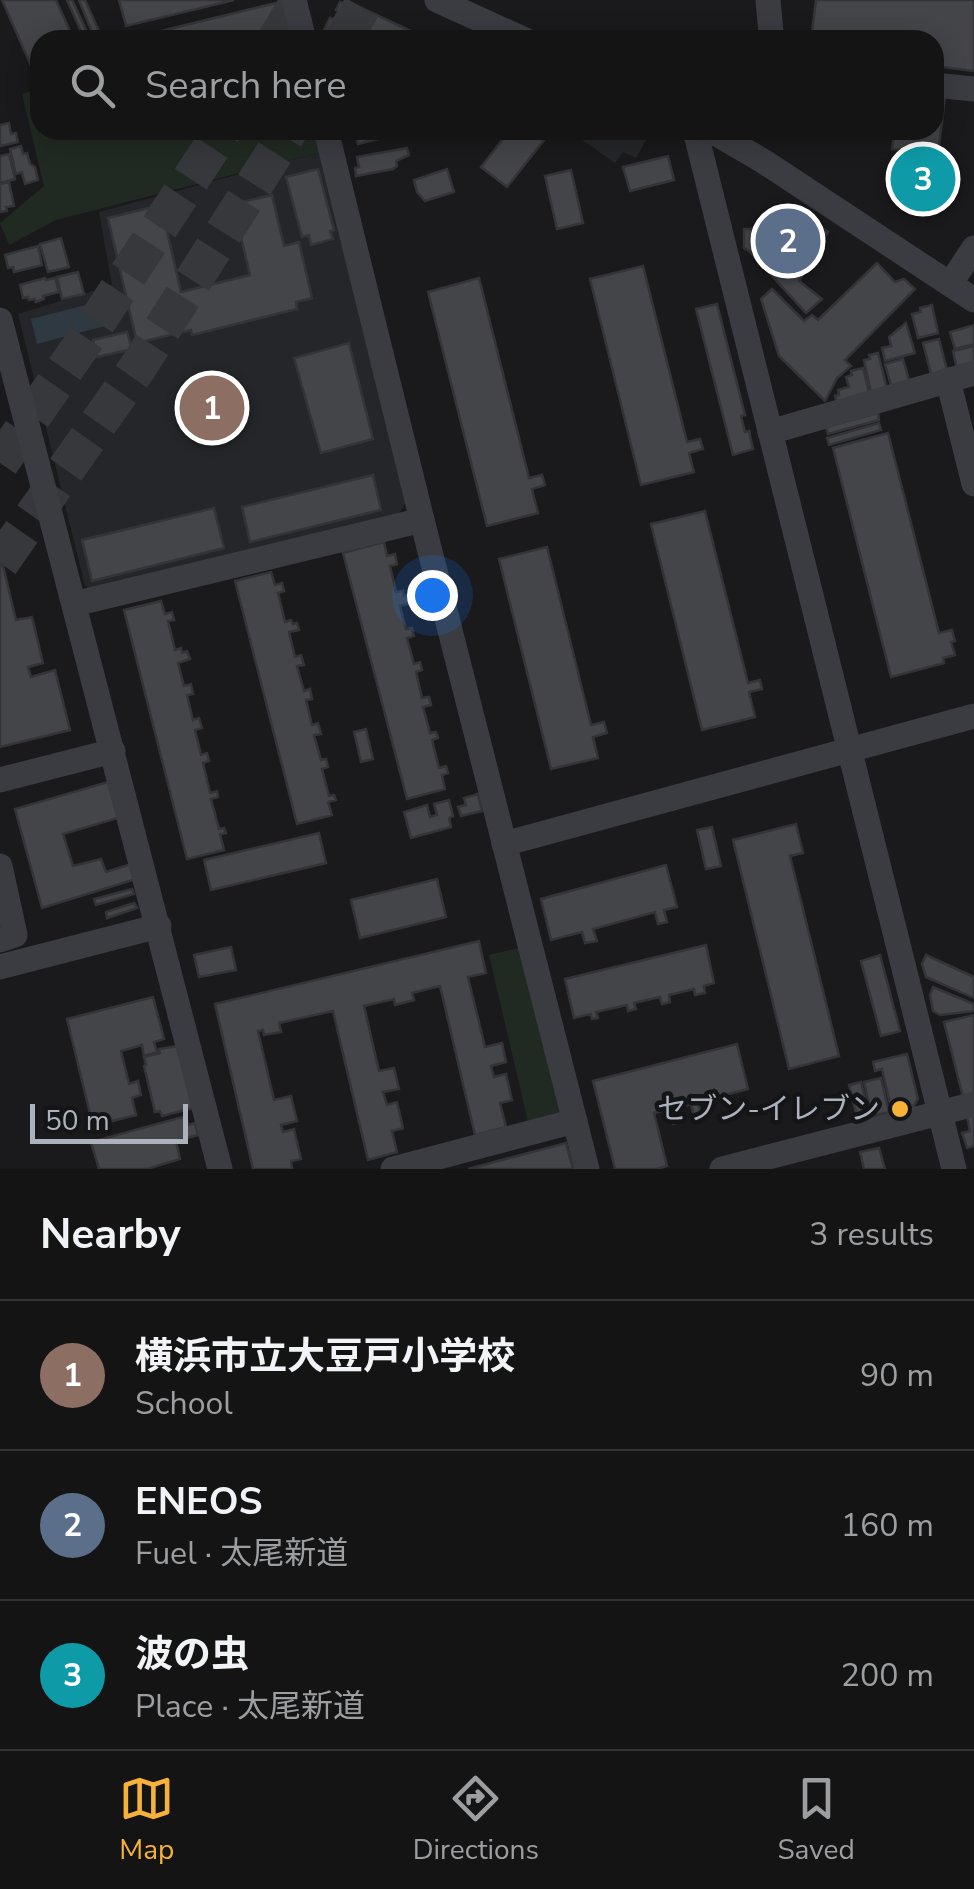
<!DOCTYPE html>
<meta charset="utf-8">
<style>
:root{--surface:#141415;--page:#1d1d1e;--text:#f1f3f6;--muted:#9d9ea0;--line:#333334;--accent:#f6b138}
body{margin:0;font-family:"Nunito Sans","Noto Sans JP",sans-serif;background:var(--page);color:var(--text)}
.scale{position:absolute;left:30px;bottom:25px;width:158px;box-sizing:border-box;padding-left:10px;border:5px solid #acb1bc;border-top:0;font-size:28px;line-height:35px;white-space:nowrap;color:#acb1bc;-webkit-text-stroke:8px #141517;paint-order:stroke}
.you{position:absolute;left:432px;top:595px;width:35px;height:35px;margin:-25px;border:8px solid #fff;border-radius:50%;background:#1a73e8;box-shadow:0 0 0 15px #1a73e833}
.badge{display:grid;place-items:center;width:65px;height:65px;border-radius:50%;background:var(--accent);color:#fff;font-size:32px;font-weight:700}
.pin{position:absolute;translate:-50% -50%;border:5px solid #fff;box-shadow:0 2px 10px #0006}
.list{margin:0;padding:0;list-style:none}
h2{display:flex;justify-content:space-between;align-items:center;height:130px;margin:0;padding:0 40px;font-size:42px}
h2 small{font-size:32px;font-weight:400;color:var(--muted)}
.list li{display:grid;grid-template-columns:65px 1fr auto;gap:30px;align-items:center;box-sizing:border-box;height:150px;padding:0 40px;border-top:2px solid var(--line)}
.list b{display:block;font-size:38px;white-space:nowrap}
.list p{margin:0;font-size:32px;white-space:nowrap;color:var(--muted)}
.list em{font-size:32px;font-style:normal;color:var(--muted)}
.icon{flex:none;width:55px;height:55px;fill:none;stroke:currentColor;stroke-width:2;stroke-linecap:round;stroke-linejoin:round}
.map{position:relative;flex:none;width:974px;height:1169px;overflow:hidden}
.search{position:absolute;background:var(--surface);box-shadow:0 5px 25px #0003;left:30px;right:30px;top:30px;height:110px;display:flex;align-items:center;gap:25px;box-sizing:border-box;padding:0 35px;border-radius:30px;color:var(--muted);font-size:38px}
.sheet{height:580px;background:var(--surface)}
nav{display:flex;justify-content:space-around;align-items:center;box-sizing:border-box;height:140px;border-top:2px solid var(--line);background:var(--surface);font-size:28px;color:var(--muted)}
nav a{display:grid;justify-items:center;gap:5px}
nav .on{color:var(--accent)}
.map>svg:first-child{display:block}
.built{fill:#252629}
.green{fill:#212a22}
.water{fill:#2f3941}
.building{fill:#444549;stroke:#343438;stroke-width:2.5}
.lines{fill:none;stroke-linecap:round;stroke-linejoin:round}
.highway-tunnel{stroke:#37383c;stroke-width:38;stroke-dasharray:38 19;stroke-linecap:butt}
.minor{stroke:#3a3c41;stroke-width:25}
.poi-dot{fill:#f6b138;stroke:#141517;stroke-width:4}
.labels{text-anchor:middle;stroke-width:9;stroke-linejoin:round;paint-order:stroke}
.poi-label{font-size:30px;fill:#acb1bc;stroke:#141517;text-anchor:end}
</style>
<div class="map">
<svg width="974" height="1169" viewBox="0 0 974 1169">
<rect width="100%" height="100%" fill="#1a1a1c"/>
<g class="built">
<path d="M568,130H633L648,137L636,158L623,152L615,163Z"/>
<path d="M321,152L406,502L397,516L94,591L85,586L18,314L112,285L99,212Z"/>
</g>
<g class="green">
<path d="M40,89V130H315L321,152L56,220L9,245L0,223L44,186L22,94Z"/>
<path d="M519,948L564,1112L529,1126L489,955Z"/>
</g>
<path class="water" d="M109,299L116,323L37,344L31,319Z"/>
<g class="building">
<path d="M2,0H56L74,40H40V67L33,70Z"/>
<path d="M67,0H72L91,40H85Z"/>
<path d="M79,0H85L103,40H95Z"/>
<path d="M119,0H234L126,26Z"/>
<path d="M816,0H974V71L934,66V40H811Z"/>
<path d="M340,2L350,6L351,3L430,40H339L324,30L330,18L340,23L345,14L336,10Z"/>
<path d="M276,3L285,38L277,40L128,39Z"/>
<path d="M934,96L945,97L938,154L892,149L895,130H934Z"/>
<path d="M9,123L11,134L16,133L18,142L0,146V125Z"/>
<path d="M354,130H415L358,144Z"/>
<path d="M510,130H552L507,187L481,167Z"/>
<path d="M21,146L23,154L27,153L30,164L35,167L38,180L25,184L22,172L16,174L10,149Z"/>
<path d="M407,148L409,155L396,161L397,166L393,169L356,176L355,168L359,167L357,157Z"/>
<path d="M9,154L15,179L0,183V156Z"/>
<path d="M668,156L674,180L630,191L623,167Z"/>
<path d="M318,169L334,230L330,231L333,239L311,245L309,235L302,237L286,177Z"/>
<path d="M447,169L454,192L425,201L417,192L414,180Z"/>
<path d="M571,170L583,223L557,229L545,176Z"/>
<path d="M9,182L14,206L6,207L7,211L0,212V184Z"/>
<path d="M272,195L284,246L299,242L312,298L296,302L297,309L192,335L191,330L137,343L108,218L161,205L181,292L250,275L233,204Z"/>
<path d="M790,208L828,232L799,281L822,299L806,313L749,251L744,248V229H754V244L763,250Z"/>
<path d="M61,238L69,267L48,272L40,244Z"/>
<path d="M38,246L42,265L14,272L13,267L8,268L5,255Z"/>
<path d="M877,263L895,282L904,279L915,289L845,360L851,366L837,378L825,401L779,356L761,299L772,289L804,321L812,315L818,320Z"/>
<path d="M643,266L687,442L700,439L703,449L689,453L694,472L641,485L590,279Z"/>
<path d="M78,272L84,294L62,299L57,277Z"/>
<path d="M45,278L46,280L55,278L59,292L43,296L44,299L36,302L35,299L29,300L28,297L23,298L20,285Z"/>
<path d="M479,278L529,478L542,475L545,485L532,489L538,513L487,526L428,292Z"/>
<path d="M717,304L745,415L741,416L745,432L749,431L753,449L733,455L696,309Z"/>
<path d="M932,305L938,333L918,338L912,314L921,312L920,308Z"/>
<path d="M906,323L915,353L885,361L882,348L891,346L889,337Z"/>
<path d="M974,325V344L955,349L950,332Z"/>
<path d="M127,332L132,349L97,357L93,340Z"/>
<path d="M939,339L948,374L932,378L923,343Z"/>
<path d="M349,343L373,439L321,453L294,358Z"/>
<path d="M974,346V369H957L953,351Z"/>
<path d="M878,353L887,389L871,393L864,360L870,359L869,355Z"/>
<path d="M903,359L910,384L892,389L885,364Z"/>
<path d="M863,368L870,396L837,404L835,396L839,395L838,390L849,387L846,377L852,375L851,371Z"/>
<path d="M878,413L879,420L828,434L826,427Z"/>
<path d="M879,423L881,430L829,445L827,438Z"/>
<path d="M888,433L939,633L952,630L955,641L951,642L955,655L943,658L944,663L891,677L833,448Z"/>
<path d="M373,475L381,510L250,542L242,507Z"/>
<path d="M214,508L224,548L92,581L82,540Z"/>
<path d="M705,511L748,683L760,680L762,689L749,692L755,717L702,730L651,524Z"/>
<path d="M384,542L387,556L395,554L397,564L390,566L396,592L403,591L404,596L409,594L411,603L400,606L406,629L412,628L414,636L407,638L414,664L420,662L422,670L416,672L422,698L429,697L431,705L423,707L430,733L436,732L438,738L432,740L439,768L446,766L448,773L442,775L445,789L407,799L343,553Z"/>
<path d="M547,547L591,725L604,722L607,733L593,737L598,758L551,769L499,559Z"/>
<path d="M2,562L16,620L32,617L43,663L28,667L31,677L55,670L70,730L0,747V563Z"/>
<path d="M271,572L275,585L282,583L284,591L278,593L285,622L291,620L293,624L297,623L299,630L289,632L295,657L301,655L304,665L297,666L304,691L310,689L312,699L306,700L312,725L318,723L321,734L314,735L321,760L326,759L328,767L322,769L329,796L334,795L336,800L328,802L332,815L297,824L235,581Z"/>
<path d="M161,601L165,614L172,612L174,620L168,621L175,650L181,648L182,653L187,651L190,659L178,663L184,686L191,684L193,694L187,695L193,720L199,718L202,728L195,730L201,755L207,753L209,761L203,763L210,793L217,791L218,797L211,799L219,829L224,828L226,833L220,834L224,850L187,859L124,610Z"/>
<path d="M366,729L373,759L361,762L354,732Z"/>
<path d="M108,782L118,818L63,834L73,866L101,859L106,872L131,864L136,879L42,908L15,809Z"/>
<path d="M478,794L482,811L461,816L458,807L466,805L464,798Z"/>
<path d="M449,800L453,816L449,818L451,827L411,838L404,812L427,805L430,817L437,815L434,804Z"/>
<path d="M796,824L803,853L790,856L839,1056L789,1069L733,840Z"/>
<path d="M712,827L721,866L706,869L697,830Z"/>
<path d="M319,833L326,863L211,890L204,860Z"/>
<path d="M666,865L677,907L664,910L667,922L658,924L655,912L593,929L597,941L585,943L582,932L551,940L541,899Z"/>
<path d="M437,879L446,917L360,938L351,900Z"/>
<path d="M132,889L134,894L96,905L94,899Z"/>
<path d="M134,903L137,908L107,918L106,912Z"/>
<path d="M479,941L486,973L468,977L485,1047L502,1043L506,1062L491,1066L494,1077L506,1074L512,1100L500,1103L506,1127L475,1135L440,986L412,993L414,1000L395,1005L394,999L364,1006L379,1071L394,1068L399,1089L383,1092L387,1105L397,1102L403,1128L392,1131L397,1152L368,1160L333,1011L279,1023L281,1032L264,1035L263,1030L258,1031L274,1100L291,1096L297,1121L281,1125L283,1132L294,1129L301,1159L291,1161L292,1169H253L215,1004Z"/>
<path d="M706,945L714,983L704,986L705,993L695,995L694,989L669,995L670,1002L662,1004L660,997L634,1003L636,1009L628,1011L627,1005L596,1012L598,1018L592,1019L591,1014L574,1018L565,979Z"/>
<path d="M231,947L236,970L199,977L194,955Z"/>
<path d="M880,955L900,1031L881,1036L861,961Z"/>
<path d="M926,955L974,977V998L926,977L922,964Z"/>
<path d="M933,987L974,1004V1011L940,1015L933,1011L930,995Z"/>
<path d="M153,997L164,1039L154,1042L157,1052L144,1056L142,1045L121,1051L129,1084L138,1081L141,1095L132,1098L136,1115L93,1126L67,1019Z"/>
<path d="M974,1015V1094L963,1097L944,1022Z"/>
<path d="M737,1044L748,1089L698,1102L701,1115L694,1117L691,1104L681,1107L684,1121L673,1124L670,1109L654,1113L667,1166L657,1169H615L593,1081Z"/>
<path d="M178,1046L193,1108L162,1116L160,1111L155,1112L144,1066L146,1065L144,1057L160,1053L159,1049Z"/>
<path d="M907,1054L918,1099L913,1107L892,1112L882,1069L875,1071L873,1062Z"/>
<path d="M881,1078L889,1112L872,1116L864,1082Z"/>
<path d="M861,1082L870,1117L858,1121L849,1085Z"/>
<path d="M974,1114V1146L967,1148L962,1133L970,1131L967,1116Z"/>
<path d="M186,1116L188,1125L195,1123L198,1135L176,1141L180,1159L147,1169H99L91,1142Z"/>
<path d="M566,1143L573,1169H468Z"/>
<path d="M879,1148L885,1169H864L860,1152Z"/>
</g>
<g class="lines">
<g class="highway-tunnel">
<path d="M276,40L300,0"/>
<path d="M342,40L366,0"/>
<path d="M0,463L85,340L223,130"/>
<path d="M0,563L138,367L289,130"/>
</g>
<g class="minor">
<path d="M294,0L304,40"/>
<path d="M437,0L525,40"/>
<path d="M768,0L771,33L775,40"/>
<path d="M934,85L974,89"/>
<path d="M326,130L422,520L587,1169"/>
<path d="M695,130L954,1169"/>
<path d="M710,130L763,161L974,300"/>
<path d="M950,284L974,248"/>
<path d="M0,320L220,1169"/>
<path d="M948,380L974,484"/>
<path d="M770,432L974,373"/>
<path d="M74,604L422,520"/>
<path d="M0,780L113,751"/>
<path d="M504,844L974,716"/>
<path d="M0,866L15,935L0,940"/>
<path d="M0,967L159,926"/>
<path d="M393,1169L575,1121"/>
<path d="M722,1169L974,1104"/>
</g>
</g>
<circle class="poi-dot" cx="900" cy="1109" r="10"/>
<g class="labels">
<g class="poi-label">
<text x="880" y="1119">セブン-イレブン</text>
</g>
</g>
</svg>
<div class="scale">50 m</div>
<div class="you"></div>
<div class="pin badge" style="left:212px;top:408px;background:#8d6e63">1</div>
<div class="pin badge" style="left:788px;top:241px;background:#5c6f8a">2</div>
<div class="pin badge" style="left:923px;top:179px;background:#0f9aa8">3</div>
<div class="search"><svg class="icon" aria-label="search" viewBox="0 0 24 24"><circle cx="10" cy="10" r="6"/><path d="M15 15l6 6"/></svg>Search here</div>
</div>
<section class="sheet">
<h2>Nearby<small>3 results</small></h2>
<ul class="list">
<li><span class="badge" style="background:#8d6e63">1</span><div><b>横浜市立大豆戸小学校</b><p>School</p></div><em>90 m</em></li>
<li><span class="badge" style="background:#5c6f8a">2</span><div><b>ENEOS</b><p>Fuel · 太尾新道</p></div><em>160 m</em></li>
<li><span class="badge" style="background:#0f9aa8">3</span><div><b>波の虫</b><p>Place · 太尾新道</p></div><em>200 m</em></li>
</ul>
</section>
<nav>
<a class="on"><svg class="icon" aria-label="map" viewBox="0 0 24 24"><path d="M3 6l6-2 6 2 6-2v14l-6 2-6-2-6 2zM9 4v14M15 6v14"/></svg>Map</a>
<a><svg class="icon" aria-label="directions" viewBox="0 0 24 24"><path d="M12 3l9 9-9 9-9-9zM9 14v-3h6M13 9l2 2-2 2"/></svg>Directions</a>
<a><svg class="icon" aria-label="saved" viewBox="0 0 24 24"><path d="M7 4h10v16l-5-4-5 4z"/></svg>Saved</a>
</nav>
